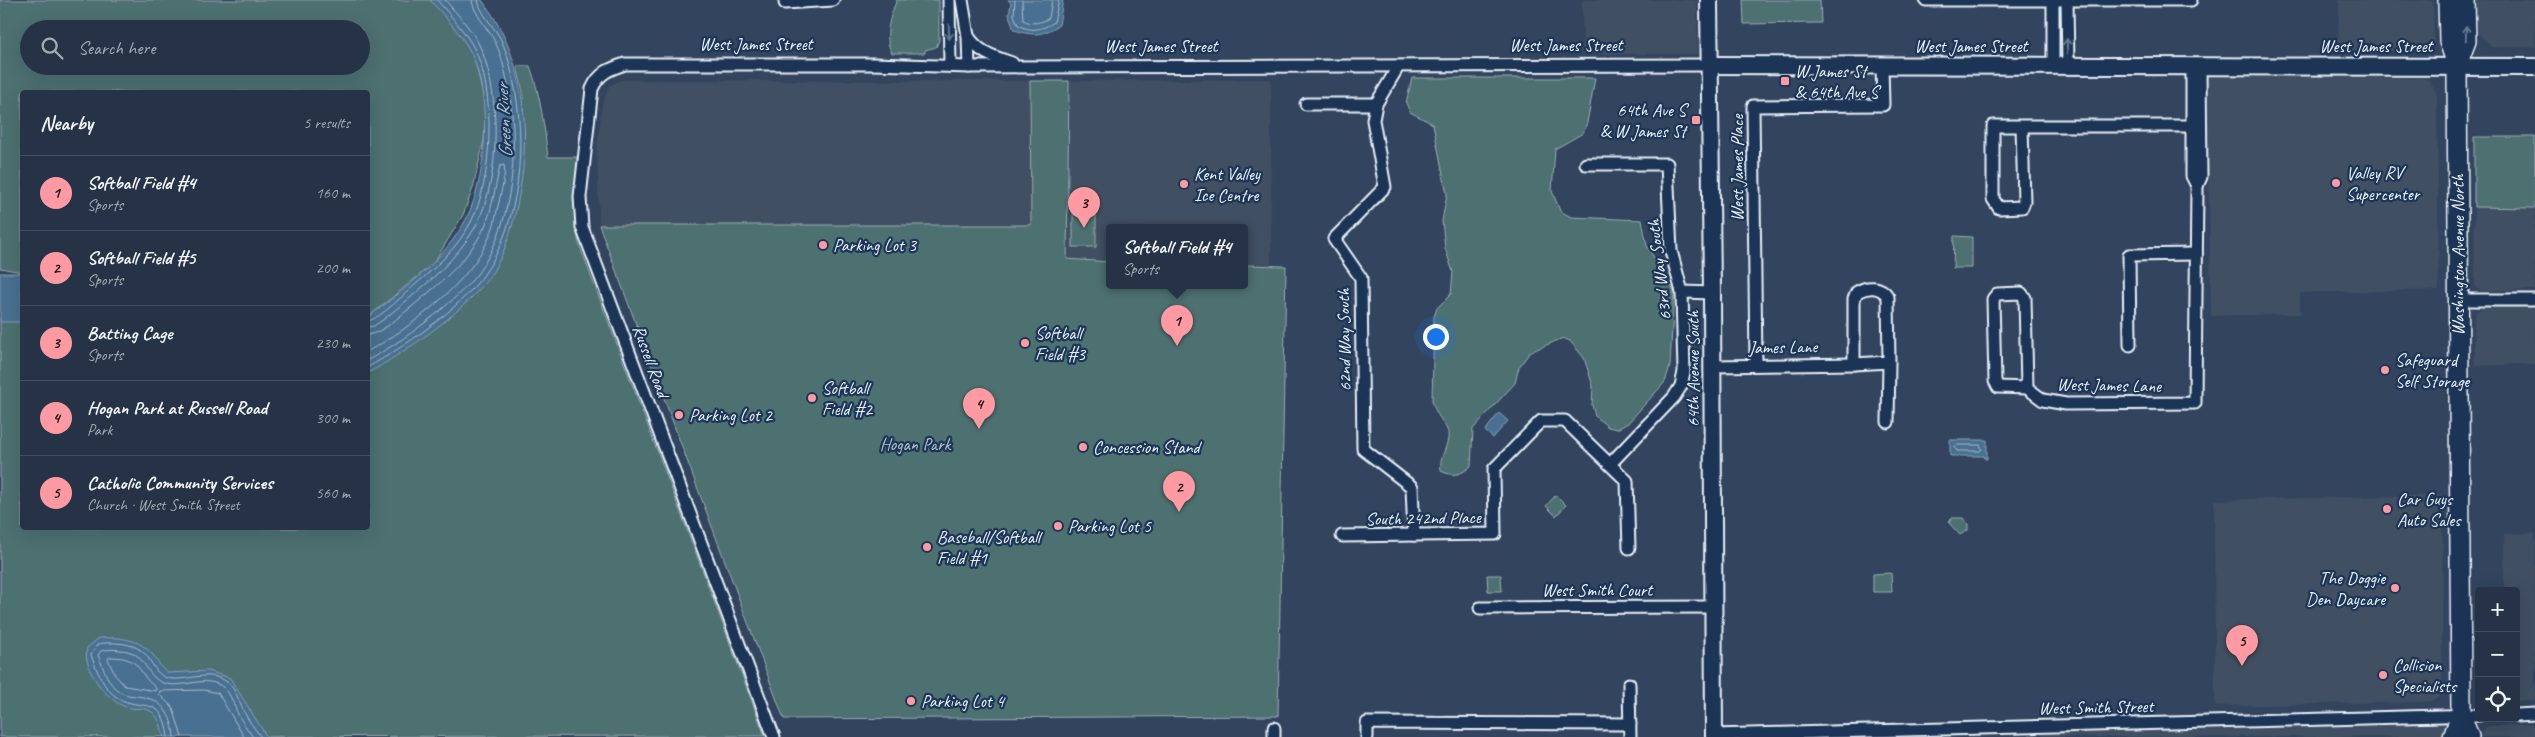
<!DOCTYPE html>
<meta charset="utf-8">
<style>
:root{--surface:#263346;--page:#323f51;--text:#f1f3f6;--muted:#a4aab3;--line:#424e5f;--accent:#ff9aa2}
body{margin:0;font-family:Caveat,sans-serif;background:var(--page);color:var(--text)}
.controls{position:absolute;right:15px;bottom:15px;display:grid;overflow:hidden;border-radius:5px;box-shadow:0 5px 20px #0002}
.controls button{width:45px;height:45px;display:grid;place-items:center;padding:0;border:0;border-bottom:1px solid var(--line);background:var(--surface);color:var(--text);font:25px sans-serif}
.you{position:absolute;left:1435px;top:336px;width:18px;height:18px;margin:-12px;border:4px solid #fff;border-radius:50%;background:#1a73e8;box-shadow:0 0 0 8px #1a73e833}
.badge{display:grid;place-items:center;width:32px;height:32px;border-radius:50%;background:var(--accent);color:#111;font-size:16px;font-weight:700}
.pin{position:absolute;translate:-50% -41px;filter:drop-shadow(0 1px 2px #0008)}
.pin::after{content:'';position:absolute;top:26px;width:18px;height:15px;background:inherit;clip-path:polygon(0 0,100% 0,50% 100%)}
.popup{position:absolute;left:1106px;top:224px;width:142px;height:65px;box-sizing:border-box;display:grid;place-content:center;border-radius:5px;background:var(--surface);filter:drop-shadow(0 1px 4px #0005);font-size:16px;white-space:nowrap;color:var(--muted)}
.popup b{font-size:19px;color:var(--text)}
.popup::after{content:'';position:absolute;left:50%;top:100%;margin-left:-10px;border:10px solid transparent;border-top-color:var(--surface)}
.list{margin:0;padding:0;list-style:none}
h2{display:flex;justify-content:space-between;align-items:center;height:65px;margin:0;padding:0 20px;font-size:21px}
h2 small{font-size:16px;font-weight:400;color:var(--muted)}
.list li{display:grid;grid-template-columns:32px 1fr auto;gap:15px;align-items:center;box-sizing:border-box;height:75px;padding:0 20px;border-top:1px solid var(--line)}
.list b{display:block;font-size:19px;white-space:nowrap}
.list p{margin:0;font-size:16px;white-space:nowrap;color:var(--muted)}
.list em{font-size:16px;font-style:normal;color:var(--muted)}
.icon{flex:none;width:28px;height:28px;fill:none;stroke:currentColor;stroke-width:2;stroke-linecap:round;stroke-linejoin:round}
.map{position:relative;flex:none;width:2535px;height:737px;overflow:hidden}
.search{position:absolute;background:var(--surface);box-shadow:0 5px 20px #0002;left:20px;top:20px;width:350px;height:55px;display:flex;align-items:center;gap:12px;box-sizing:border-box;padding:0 18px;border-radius:28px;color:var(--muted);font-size:19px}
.panel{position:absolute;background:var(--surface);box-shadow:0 5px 20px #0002;left:20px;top:90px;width:350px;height:440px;border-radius:5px}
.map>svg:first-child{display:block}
.built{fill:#404f62}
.green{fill:#4d6f71;stroke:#9ab0b4;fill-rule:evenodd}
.water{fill:#486f90;stroke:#88a3ba}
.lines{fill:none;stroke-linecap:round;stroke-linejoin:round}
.shore{stroke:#a8bdce;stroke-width:1}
.street-casing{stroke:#e8f1f8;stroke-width:15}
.secondary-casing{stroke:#e8f1f8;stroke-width:20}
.primary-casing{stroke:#e8f1f8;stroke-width:22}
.street{stroke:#1d3557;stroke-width:11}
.secondary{stroke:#1d3557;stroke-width:16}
.primary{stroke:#1d3557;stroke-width:19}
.oneway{stroke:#64778f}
.poi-dot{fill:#ff9aa2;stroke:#1d3557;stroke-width:2}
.labels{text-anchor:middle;stroke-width:4.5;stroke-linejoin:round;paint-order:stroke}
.street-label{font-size:18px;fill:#e8f1f8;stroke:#1d3557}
.poi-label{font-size:18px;fill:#e8f1f8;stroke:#1d3557;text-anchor:start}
.park-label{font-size:18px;fill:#b2c4c9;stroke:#1d3557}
.water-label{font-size:19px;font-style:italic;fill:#b0c4d4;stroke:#1d3557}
</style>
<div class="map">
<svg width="2535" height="737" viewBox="0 0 2535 737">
<rect width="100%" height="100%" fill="#32445e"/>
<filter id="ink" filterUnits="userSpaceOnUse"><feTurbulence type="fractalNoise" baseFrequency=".02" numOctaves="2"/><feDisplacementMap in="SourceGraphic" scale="10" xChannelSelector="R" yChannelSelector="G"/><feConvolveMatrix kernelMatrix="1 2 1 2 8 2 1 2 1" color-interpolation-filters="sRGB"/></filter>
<g filter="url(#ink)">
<g class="built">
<path d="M1582,0H1697L1698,54H1583Z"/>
<path d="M2339,0H2433L2434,44L2430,49L2424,51H2338Z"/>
<path d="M2475,0H2535V47H2491L2478,33Z"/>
<path d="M2207,77L2424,78L2430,81L2437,93L2439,290L2300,293V314L2211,316Z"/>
<path d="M1271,79V265H1245L1244,227H1110L1109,264H1067L1069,81Z"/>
<path d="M620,80L1030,81L1031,225H599L597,148L602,104L609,86Z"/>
<path d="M2474,207L2535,208V290L2481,291L2475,287Z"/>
<path d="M2484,306H2535V364L2475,366L2474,321L2476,312Z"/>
<path d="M2443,495L2442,686L2438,697L2431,701L2420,702L2215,706L2214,500Z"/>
<path d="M2535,533V701H2516V591H2504V534Z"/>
<path d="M2461,715L2453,737H2042V726Z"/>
<path d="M2535,724V737H2479L2488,726Z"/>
</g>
<g class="green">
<path d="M0,0H433L465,39L475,60L486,109L484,140L473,188L463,215L433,264L368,317V92H22V272L0,268ZM29,29H361V66H29Z"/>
<path d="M897,0H939V40L936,47L925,50V53H892C883,38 890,15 897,0Z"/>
<path d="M1743,0H1820L1821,23L1744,24Z"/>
<path d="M517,66H530C541,97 544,126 548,157H577L575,222L579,244L765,736L0,737V317H22V528H368V369L524,141L523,92Z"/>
<path d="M1412,78H1595L1587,123L1583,133L1555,149L1552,191L1560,211L1571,217L1642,220L1647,246L1674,291L1670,366L1665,382L1628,423L1617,429L1608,427L1595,416L1592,405L1593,386L1584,358L1570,341L1563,338L1530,352L1519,367L1515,383L1473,429L1471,466C1461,475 1453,477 1441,471C1438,457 1450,446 1448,432C1446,425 1435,414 1432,401L1434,317L1437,308L1451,294L1453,272L1445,248L1442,221L1447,194L1433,124L1410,112L1406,103Z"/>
<path d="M1030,81H1069L1067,259L1109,262L1110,285H1244L1245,265L1286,266L1278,716L784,719L599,225H1031Z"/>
<path d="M2474,137H2535V208L2474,207Z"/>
<rect x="1073" y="209" width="23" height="38"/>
<path d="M1954,236L1972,237V268H1953Z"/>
<path d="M1556,495L1566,505L1556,516L1546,506Z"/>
<path d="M1951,518H1963L1968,524V530L1960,535L1949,523Z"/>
<path d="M1891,573L1892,592H1873V574Z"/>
<path d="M1487,575H1501L1502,591H1488Z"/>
</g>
<g class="water">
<path d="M430,0H482C528,60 532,139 516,210C510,236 503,259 487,280C461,314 405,352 368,373V317C401,293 439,263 461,228C488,187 493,95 470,51C460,32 444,16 430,0Z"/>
<path d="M1008,0H1063L1059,25C1041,36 1034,36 1014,30L1009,15L1011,3Z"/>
<rect x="0" y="273" width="22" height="49"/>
<path d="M1499,413L1508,421L1493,438L1485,431Z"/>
<path d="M1950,440H1987V459H1985L1984,456H1950Z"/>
<path d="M99,638C120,637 139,638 153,655C158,661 161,669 168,673L208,671L230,678L267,737H164C161,728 160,718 152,712C144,706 135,710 126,707C107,701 82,669 87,648Z"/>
</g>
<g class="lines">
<g class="shore">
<path d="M1015,0L1014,15L1018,25C1031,32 1042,30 1054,22L1059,0"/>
<path d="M1022,0L1023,20C1032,25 1041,23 1049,18L1052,0"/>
<path d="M368,321C380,319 405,293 416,284C436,267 458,247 471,222C493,181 496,89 474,48C464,30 450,15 437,0"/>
<path d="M368,327L374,326L384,319C415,294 447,269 469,237C501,193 502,98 481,49C473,30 458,15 445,0"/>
<path d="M368,335L378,332L389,325C423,297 466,267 485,226C493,207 495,186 500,166L504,165C506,176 501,191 499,202C496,213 495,225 490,235C472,281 410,329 368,351"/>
<path d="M368,360C402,342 454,304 478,273C516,222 520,136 506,76C503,63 500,51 494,40C488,28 473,13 472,0"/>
<path d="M368,367C403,348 459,309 483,276C521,224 527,140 513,79C510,64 506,49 499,36C493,26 479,11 478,0"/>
<path d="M1958,445H1980L1982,449L1980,451H1957L1955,447Z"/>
<path d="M110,657C143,657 135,671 156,688V691L125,686L115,675L108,659Z"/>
<path d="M168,737C163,693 141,712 118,698C103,689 97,670 91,655L97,645C103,642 109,643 116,643C156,645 147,672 167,678C186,683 208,668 227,682C236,689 239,702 244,712C248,720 255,729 261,737"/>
<path d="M174,737C173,720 165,702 147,698C137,695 129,697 120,692C107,684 104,668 98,655L101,651C107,649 113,649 120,650C147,651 143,675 163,683C182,690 206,673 224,688C231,694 234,706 238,714C242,722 248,730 253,737"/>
<path d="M182,737L173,708L159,694L160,691L204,690L218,693L244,737"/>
</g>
<defs>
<g id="street">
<path d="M785,0V3L833,0"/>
<path d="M949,0L950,65"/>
<path d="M962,0L968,36L969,67"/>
<path d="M1926,0H2191"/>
<path d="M2053,1V65"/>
<path d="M2067,1L2068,65"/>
<path d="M968,36C979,53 994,57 1012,63"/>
<path d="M2192,66V176L2197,186"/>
<path d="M1398,67L1376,104L1373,120L1385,187L1334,239L1361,278L1363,449L1412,487L1414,535"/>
<path d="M1306,104H1376"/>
<path d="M2022,126L2024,202L2022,207L1999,208L1993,199V126H2200"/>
<path d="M1586,164H1667L1671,251L1682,292L1684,372L1681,386L1674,397L1610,464"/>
<path d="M1682,292L1712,293"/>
<path d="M2458,300H2535"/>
<path d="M2130,345L2129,255L2196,254"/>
<path d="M1756,365L1753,106L1883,105L1882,66"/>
<path d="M1713,366L1854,364"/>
<path d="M2027,388L1998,387L1995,381L1993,299L1997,294L2021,293L2025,298L2027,388L2043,400L2066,404L2195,403L2197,186L2201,177L2200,66"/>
<path d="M1888,422L1889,362L1854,364V299L1857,292C1867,286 1881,285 1888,297L1889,362"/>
<path d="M1342,536L1495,534L1494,469L1541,421H1565L1627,481L1629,548"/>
<path d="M1480,608L1714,607"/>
<path d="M1629,684L1630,737"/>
<path d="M2516,715L2535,714"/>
<path d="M1274,728V737"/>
<path d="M1714,735L2479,715"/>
<path d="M774,737L582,227L580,197L592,89C599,73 609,69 625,64H873L969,67L1709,65"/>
<path d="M1367,737V723L1630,724"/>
</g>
<g id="secondary">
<path d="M1709,0L1712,293L1714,737"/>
<path d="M1709,65L2535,67"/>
</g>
<g id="primary">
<path d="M2448,0L2449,41L2457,65L2461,715L2469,737"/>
<path d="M2457,65L2466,41L2465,0"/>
<path d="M2453,737L2461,715"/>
</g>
</defs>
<use href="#street" class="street-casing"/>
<use href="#secondary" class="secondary-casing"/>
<use href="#primary" class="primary-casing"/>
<use href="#street" class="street"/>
<use href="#secondary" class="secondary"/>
<use href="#primary" class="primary"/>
</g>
<defs><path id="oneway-shaft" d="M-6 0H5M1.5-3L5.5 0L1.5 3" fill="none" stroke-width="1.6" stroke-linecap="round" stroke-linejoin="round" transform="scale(1.25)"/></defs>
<g class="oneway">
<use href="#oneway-shaft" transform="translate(949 32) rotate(89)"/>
<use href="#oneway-shaft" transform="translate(2466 33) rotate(-89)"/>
<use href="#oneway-shaft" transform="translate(2067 46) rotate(-91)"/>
</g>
</g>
<g class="poi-dot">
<rect x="1780" y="76" width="10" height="10" rx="2.5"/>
<rect x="1691" y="115" width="10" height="10" rx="2.5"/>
<circle cx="2336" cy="183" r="5"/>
<circle cx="1184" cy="184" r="5"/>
<circle cx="823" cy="245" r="5"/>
<circle cx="1025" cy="343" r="5"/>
<circle cx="2385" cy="370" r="5"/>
<circle cx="812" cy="398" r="5"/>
<circle cx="679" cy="415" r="5"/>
<circle cx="1083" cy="447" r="5"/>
<circle cx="2387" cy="509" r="5"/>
<circle cx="1058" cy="526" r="5"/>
<circle cx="927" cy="547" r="5"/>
<circle cx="2395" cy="588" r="5"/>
<circle cx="2383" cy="675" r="5"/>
<circle cx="911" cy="701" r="5"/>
</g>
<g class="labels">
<g class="street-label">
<text x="756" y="50">West James Street</text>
<text x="1566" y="51">West James Street</text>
<text x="1161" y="52">West James Street</text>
<text x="1971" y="52">West James Street</text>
<text x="2376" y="52">West James Street</text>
<text transform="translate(1737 168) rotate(-90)" y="6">West James Place</text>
<text transform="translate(2458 255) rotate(-90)" y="6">Washington Avenue North</text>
<text transform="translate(1659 270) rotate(-97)" y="6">63rd Way South</text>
<text transform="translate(1344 340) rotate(-91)" y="6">62nd Way South</text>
<text transform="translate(1783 347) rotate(-1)" y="6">James Lane</text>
<text transform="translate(651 361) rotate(70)" y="6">Russell Road</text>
<text transform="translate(1693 369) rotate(-90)" y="6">64th Avenue South</text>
<text transform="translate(2109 385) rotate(1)" y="6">West James Lane</text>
<text transform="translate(1423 518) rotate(-1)" y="6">South 242nd Place</text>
<text x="1597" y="596">West Smith Court</text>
<text transform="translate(2096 707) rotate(-1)" y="6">West Smith Street</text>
</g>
<g class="poi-label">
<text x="1795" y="77">W James St<tspan x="1795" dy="21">&amp; 64th Ave S</tspan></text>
<text x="1686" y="116" text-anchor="end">64th Ave S<tspan x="1686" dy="21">&amp; W James St</tspan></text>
<text x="2346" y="179">Valley RV<tspan x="2346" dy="21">Supercenter</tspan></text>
<text x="1194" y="180">Kent Valley<tspan x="1194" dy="21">Ice Centre</tspan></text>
<text x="833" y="251">Parking Lot 3</text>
<text x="1035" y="339">Softball<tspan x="1035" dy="21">Field #3</tspan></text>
<text x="2395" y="366">Safeguard<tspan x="2395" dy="21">Self Storage</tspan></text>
<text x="822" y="394">Softball<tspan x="822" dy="21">Field #2</tspan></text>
<text x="689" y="421">Parking Lot 2</text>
<text x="1093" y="453">Concession Stand</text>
<text x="2397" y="505">Car Guys<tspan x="2397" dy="21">Auto Sales</tspan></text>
<text x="1068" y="532">Parking Lot 5</text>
<text x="937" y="543">Baseball/Softball<tspan x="937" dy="21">Field #1</tspan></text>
<text x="2385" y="584" text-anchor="end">The Doggie<tspan x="2385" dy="21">Den Daycare</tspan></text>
<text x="2393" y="671">Collision<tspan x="2393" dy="21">Specialists</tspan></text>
<text x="921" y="707">Parking Lot 4</text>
</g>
<g class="park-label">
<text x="915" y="450">Hogan Park</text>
</g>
<g class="water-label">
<text transform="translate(503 121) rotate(-93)" y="7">Green River</text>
</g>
</g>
</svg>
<div class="controls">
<button>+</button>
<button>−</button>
<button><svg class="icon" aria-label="locate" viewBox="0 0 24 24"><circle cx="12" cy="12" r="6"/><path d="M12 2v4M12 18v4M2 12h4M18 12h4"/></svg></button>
</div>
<div class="you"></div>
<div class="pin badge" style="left:1177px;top:346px">1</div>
<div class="popup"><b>Softball Field #4</b>Sports</div>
<div class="pin badge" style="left:1179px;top:512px">2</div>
<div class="pin badge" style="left:1084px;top:228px">3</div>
<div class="pin badge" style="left:979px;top:429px">4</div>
<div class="pin badge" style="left:2242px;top:666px">5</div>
<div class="search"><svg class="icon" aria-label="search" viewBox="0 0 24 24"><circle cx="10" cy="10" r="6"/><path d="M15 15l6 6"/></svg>Search here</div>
<section class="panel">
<h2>Nearby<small>5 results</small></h2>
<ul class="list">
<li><span class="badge">1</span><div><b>Softball Field #4</b><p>Sports</p></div><em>160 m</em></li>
<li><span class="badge">2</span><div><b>Softball Field #5</b><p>Sports</p></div><em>200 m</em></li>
<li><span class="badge">3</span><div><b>Batting Cage</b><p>Sports</p></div><em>230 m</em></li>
<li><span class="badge">4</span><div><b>Hogan Park at Russell Road</b><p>Park</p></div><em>300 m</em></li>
<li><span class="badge">5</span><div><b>Catholic Community Services</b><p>Church · West Smith Street</p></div><em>560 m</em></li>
</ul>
</section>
</div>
